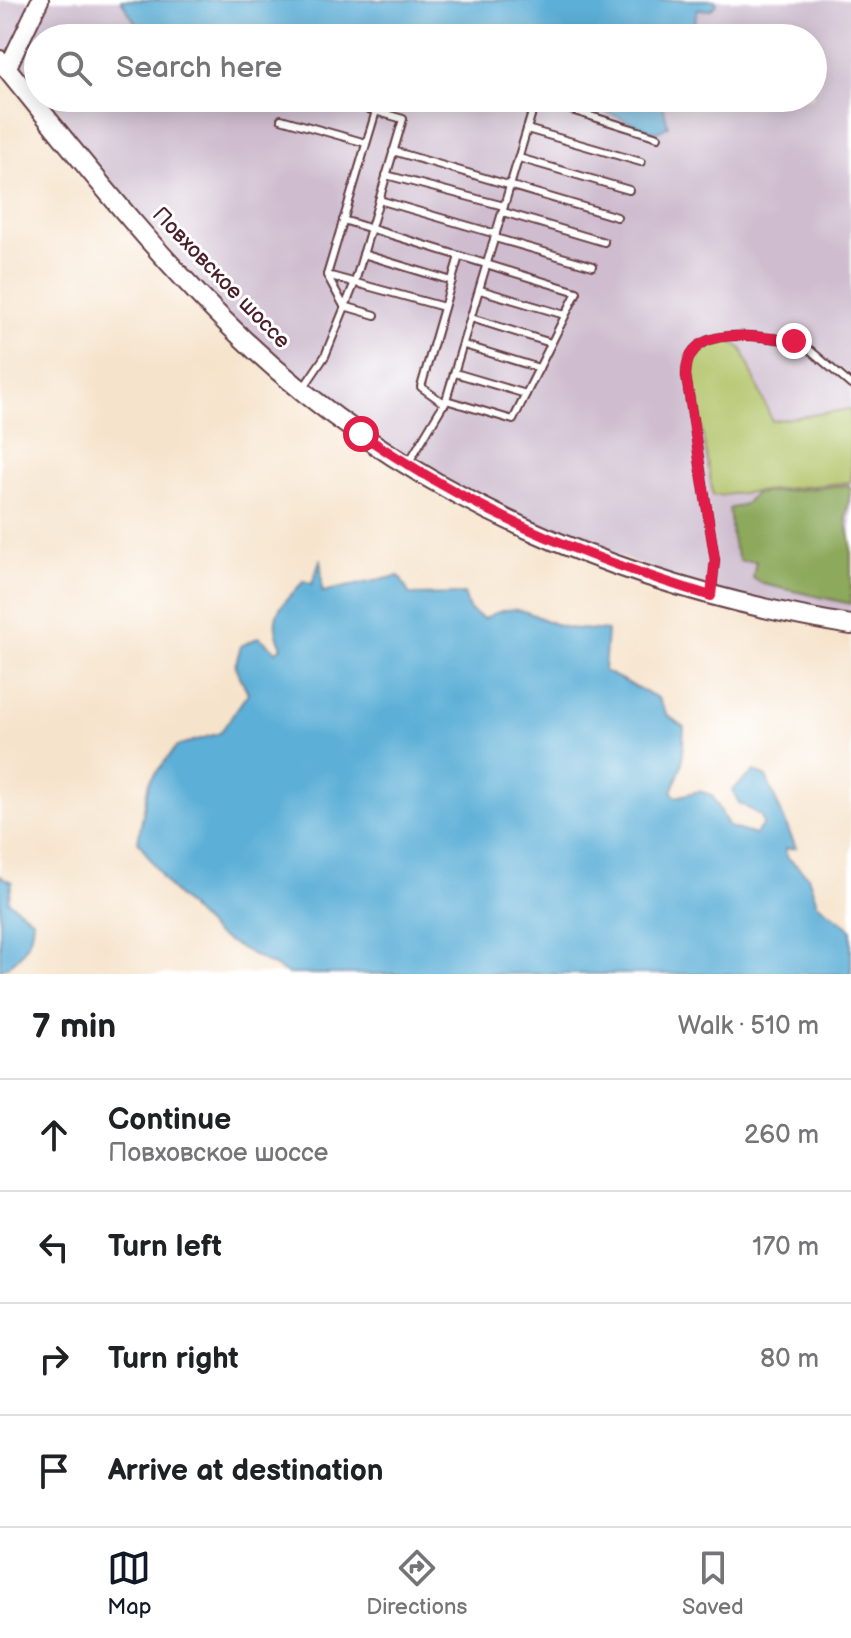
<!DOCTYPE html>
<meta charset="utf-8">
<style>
:root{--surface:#fff;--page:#f6f6f6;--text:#202124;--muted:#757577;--line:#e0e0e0;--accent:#111827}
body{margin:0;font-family:"Balsamiq Sans",sans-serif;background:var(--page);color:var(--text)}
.stop{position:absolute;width:24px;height:24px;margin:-18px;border:6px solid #e11d48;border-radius:50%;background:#fff}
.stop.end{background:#e11d48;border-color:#fff;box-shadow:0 2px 8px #0008}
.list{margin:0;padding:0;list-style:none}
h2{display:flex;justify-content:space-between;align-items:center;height:104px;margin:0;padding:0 32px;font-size:34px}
h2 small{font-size:26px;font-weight:400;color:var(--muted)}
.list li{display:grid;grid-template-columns:52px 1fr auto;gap:24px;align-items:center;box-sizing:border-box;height:112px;padding:0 32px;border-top:2px solid var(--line)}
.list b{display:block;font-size:30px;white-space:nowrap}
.list p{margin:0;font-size:26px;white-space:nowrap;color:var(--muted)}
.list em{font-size:26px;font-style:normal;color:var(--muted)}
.icon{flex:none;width:44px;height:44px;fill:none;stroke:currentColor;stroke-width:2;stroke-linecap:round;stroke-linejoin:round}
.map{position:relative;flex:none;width:851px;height:974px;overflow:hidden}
.search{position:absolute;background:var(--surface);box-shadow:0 4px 20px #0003;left:24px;right:24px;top:24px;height:88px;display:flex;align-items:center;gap:20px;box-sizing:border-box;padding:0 28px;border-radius:44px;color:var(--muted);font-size:30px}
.sheet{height:552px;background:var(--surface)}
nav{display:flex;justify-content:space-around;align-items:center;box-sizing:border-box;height:112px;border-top:2px solid var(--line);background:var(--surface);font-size:22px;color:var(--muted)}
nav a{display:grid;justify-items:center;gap:4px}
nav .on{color:var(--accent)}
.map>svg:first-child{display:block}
.industrial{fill:#cfbdcf;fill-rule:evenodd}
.green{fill:#b0c366;stroke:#7d7148;stroke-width:2}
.forest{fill:#8ca95b;stroke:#6b6443;stroke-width:2}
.water{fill:#5bafd7;stroke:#526781;stroke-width:2}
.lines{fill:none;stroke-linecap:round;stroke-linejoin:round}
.lane-casing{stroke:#643c43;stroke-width:10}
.secondary-casing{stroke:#643c43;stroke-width:20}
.primary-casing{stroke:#643c43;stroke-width:22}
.lane{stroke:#fff;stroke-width:6}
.secondary{stroke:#fff;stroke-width:16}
.primary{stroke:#fff;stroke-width:18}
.route{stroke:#e11d48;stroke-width:10}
.labels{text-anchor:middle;stroke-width:6;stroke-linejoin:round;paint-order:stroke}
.street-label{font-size:22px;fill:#4a1f2b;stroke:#fff}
</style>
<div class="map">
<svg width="851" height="974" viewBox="0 0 851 974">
<rect width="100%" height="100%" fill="#fff"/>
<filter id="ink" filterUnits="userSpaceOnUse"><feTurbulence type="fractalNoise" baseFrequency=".0125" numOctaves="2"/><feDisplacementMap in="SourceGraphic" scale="16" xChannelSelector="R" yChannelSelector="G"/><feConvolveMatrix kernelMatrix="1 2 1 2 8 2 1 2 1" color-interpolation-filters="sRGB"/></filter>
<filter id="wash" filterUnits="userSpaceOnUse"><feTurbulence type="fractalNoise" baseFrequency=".006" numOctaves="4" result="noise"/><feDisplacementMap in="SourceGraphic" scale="32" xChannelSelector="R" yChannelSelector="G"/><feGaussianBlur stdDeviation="1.8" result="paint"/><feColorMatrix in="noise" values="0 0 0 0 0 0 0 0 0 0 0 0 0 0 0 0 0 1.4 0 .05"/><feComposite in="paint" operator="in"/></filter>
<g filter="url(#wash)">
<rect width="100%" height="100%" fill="#f6e3cb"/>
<path class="industrial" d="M0,0H851V625L765,609L475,505L271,364L0,60ZM38,38H813V98H38Z"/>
<path class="green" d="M730,341L742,349L772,421L851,409V482L713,496L693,375L694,362L705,348Z"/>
<path class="forest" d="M848,485L851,488L846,518L851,543V604L763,584L753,578L756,561H740L733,544L729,509L745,504L754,494Z"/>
<g class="water">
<path d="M121,0H715L717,4L710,10L698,9L695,20L698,27L685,29L686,38H160L157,32L144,36Z"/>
<path d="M571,98H661L668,126L658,132L651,130Z"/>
<path d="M321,558L322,592L399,576L410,595L464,594L469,609L484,619C522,595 536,623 569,628C581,630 595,629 607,631L604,671L658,698L667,715L684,727L682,764L672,792L676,797L699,791L712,795L729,827L755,835L763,824L761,816L739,803L732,790L755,771L766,777L796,848L785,849L787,857L808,876L817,903L851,929V974H288L215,934L169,887L138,841L149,782L177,746L220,733L248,693L235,666L241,646L259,637L276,651L282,647C266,614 282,605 304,581L312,584Z"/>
<path d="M0,876L12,882L8,901L33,920C32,943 21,960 0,970Z"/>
</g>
</g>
<g filter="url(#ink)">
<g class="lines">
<defs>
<g id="lane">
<path d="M281,119L366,143"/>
<path d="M527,129L641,162"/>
<path d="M393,151L617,217"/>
<path d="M519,158L629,190"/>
<path d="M386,175L504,206"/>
<path d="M379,200L496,234"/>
<path d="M503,212L604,242"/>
<path d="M343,220L577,292L513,420L446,400"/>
<path d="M495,238L593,266"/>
<path d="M363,254L452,281"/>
<path d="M327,275L444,307"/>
<path d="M480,290L565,315"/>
<path d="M375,315L344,306L327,275L376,111"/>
<path d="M471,318L551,343"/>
<path d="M464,345L539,368"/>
<path d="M455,373L526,394"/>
<path d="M304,387L325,356L355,282L403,119L330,98"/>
<path d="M445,404L421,387L459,256"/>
<path d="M409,462L446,400L536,99L658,137"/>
<path d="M712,591L715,560L686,376C685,321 757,337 794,341L803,344L851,385"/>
</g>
<path id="secondary" d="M7,69L40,0"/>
<path id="primary" d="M0,60C77,155 154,254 242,338C410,498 624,588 851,625"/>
</defs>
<use href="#lane" class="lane-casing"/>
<use href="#secondary" class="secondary-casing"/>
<use href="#primary" class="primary-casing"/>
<use href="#lane" class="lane"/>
<use href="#secondary" class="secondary"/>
<use href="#primary" class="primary"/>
</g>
</g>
<g class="lines" filter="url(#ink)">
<path class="route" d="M361,434C479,514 575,554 711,596L715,560L686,376C685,321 758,337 794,341"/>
</g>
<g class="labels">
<g class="street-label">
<text transform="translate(222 277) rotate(46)" y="8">Повховское шоссе</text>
</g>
</g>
</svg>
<div class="stop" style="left:361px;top:434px"></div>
<div class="stop end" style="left:794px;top:341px"></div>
<div class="search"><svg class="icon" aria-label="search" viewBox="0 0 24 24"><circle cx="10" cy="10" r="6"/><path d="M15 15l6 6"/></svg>Search here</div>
</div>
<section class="sheet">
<h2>7 min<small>Walk · 510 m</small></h2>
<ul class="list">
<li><svg class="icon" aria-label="ahead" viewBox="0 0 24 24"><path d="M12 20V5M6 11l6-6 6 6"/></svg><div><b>Continue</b><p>Повховское шоссе</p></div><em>260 m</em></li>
<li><svg class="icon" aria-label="left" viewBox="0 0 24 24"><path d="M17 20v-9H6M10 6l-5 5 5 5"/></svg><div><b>Turn left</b></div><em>170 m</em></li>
<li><svg class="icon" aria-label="right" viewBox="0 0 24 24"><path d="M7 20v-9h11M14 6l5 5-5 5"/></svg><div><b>Turn right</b></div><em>80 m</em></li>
<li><svg class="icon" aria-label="arrive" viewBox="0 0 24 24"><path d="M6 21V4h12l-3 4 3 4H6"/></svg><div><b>Arrive at destination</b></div></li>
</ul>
</section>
<nav>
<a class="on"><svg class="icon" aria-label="map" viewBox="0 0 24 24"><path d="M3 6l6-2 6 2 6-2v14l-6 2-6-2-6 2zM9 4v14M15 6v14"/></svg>Map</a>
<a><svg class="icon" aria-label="directions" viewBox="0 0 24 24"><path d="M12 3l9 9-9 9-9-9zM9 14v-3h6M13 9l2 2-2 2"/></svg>Directions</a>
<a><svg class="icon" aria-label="saved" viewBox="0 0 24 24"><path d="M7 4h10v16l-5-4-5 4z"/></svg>Saved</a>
</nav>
